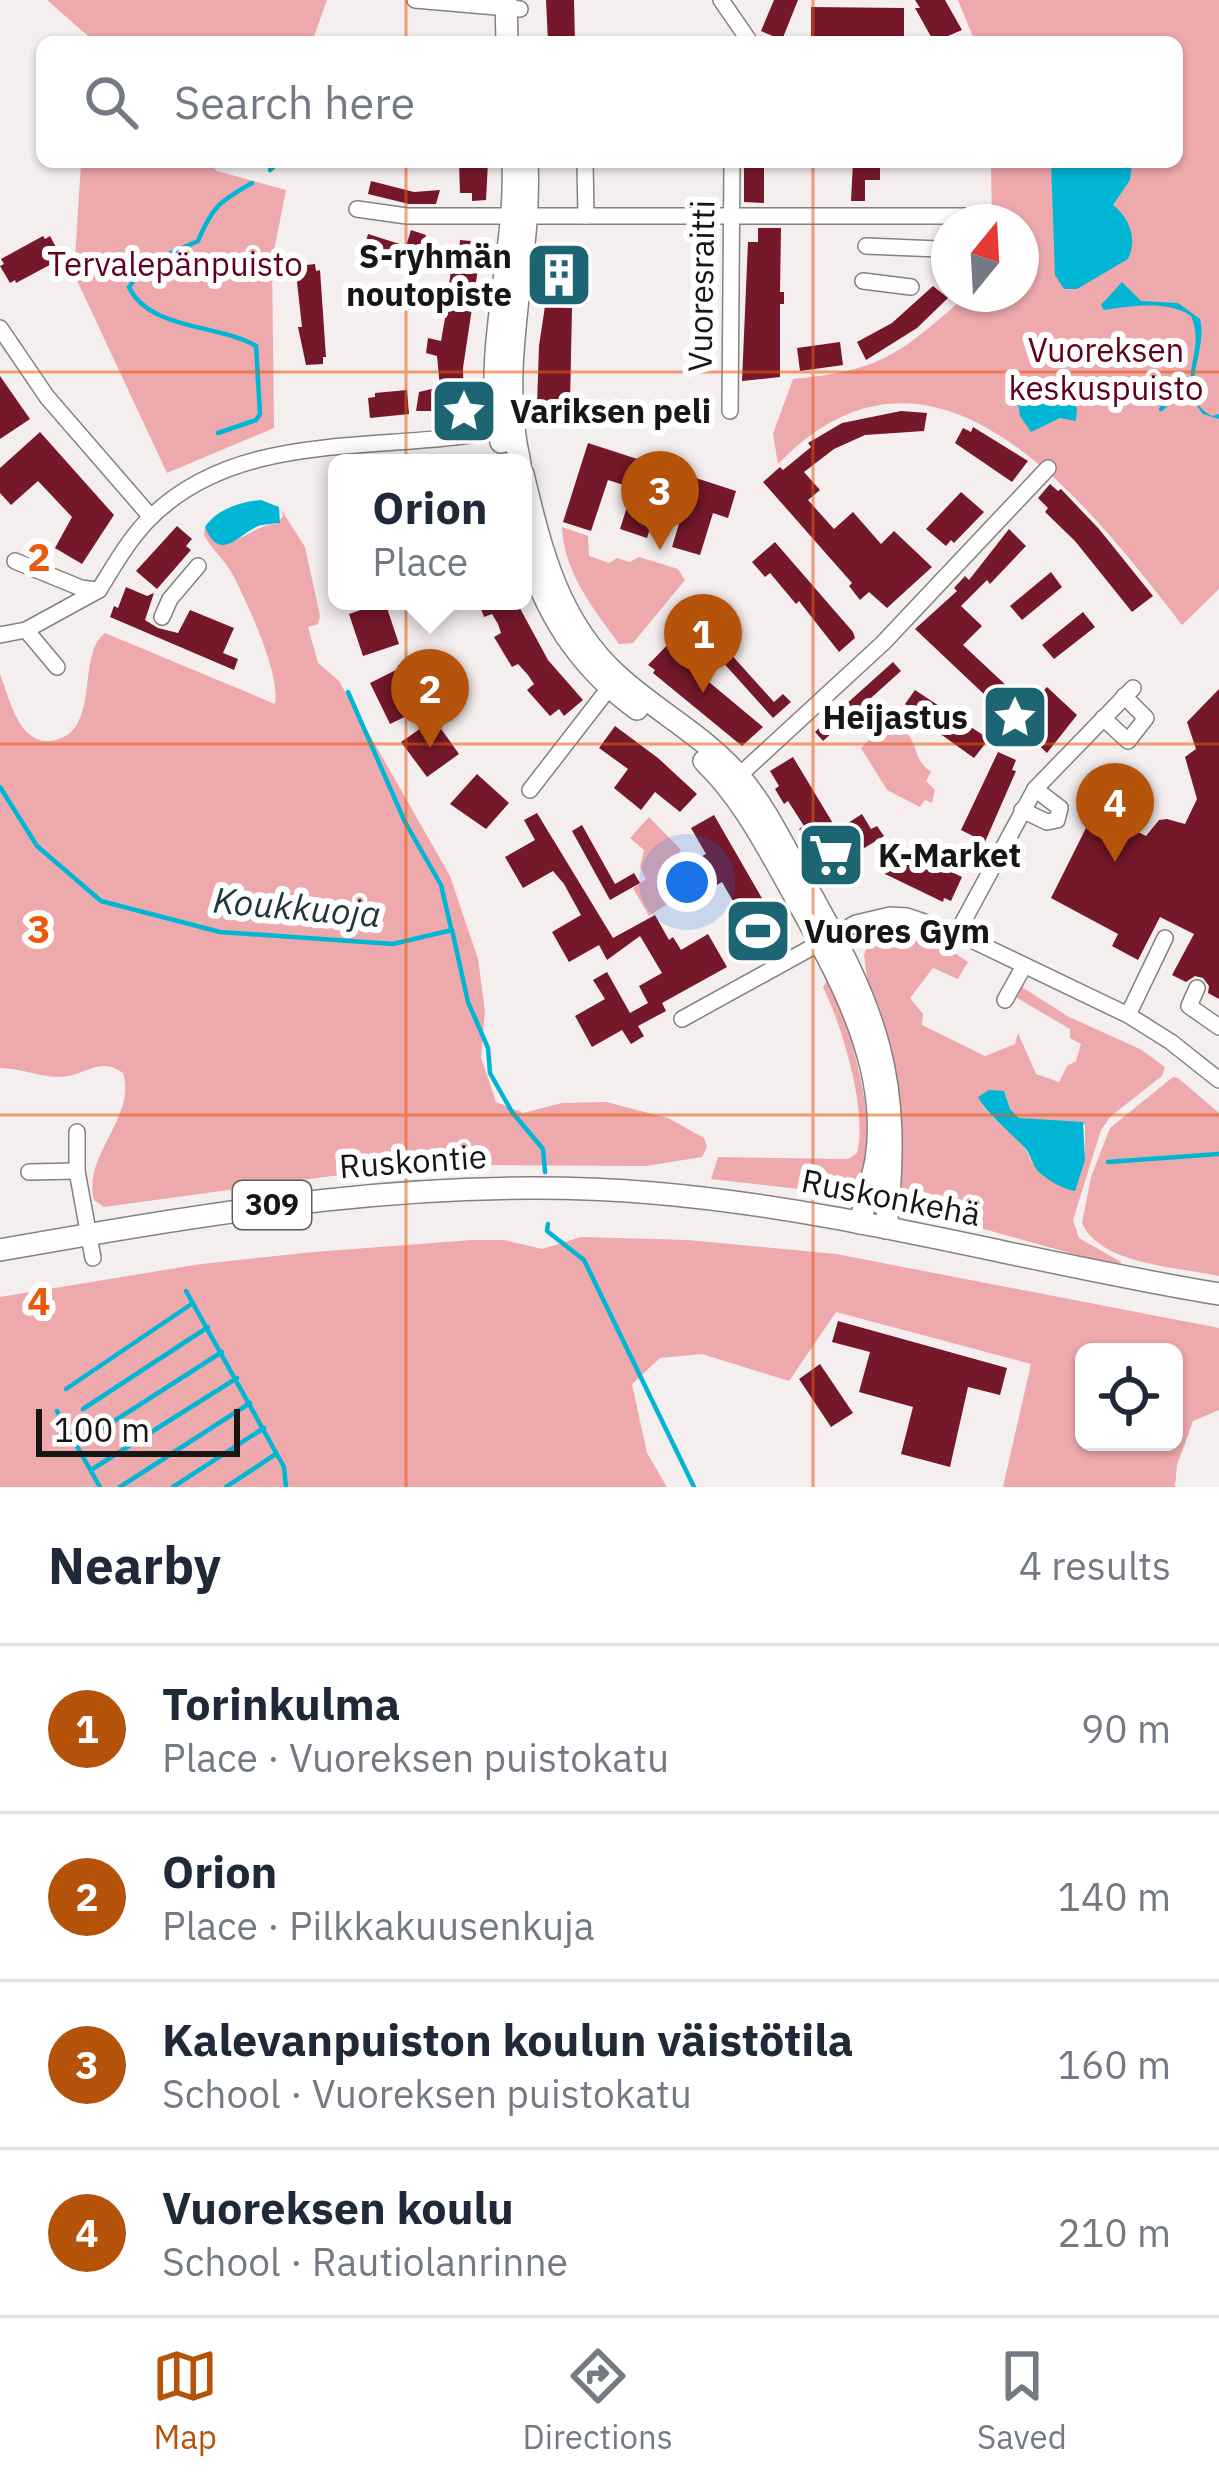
<!DOCTYPE html>
<meta charset="utf-8">
<style>
:root{--surface:#fff;--page:#f2f2f3;--text:#1f2937;--muted:#747a83;--line:#e0e1e3;--accent:#b45309}
body{margin:0;font-family:"IBM Plex Sans",sans-serif;background:var(--page);color:var(--text)}
.controls{position:absolute;right:36px;bottom:36px;display:grid;overflow:hidden;border-radius:18px;box-shadow:0 3px 9px #0004}
.controls button{width:108px;height:108px;display:grid;place-items:center;padding:0;border:0;border-bottom:3px solid var(--line);background:var(--surface);color:var(--text);font:60px sans-serif}
.compass{position:absolute;left:931px;top:204px;width:108px;height:108px;border-radius:50%;background:var(--surface);box-shadow:0 3px 9px #0004;rotate:18deg}
.scale{position:absolute;left:36px;bottom:30px;width:204px;box-sizing:border-box;padding-left:12px;border:6px solid #181515;border-top:0;font-size:33px;line-height:42px;white-space:nowrap;color:#181515;-webkit-text-stroke:9px #fff;paint-order:stroke}
.you{position:absolute;left:687px;top:882px;width:42px;height:42px;margin:-30px;border:9px solid #fff;border-radius:50%;background:#1a73e8;box-shadow:0 0 0 18px #1a73e833}
.badge{display:grid;place-items:center;width:78px;height:78px;border-radius:50%;background:var(--accent);color:#fff;font-size:39px;font-weight:700}
.pin{position:absolute;translate:-50% -99px;filter:drop-shadow(0 3px 6px #0008)}
.pin::after{content:'';position:absolute;top:63px;width:42px;height:36px;background:inherit;clip-path:polygon(0 0,100% 0,50% 100%)}
.popup{position:absolute;left:328px;top:454px;width:204px;height:156px;box-sizing:border-box;display:grid;place-content:center;border-radius:18px;background:var(--surface);filter:drop-shadow(0 3px 9px #0005);font-size:39px;white-space:nowrap;color:var(--muted)}
.popup b{font-size:45px;color:var(--text)}
.popup::after{content:'';position:absolute;left:50%;top:100%;margin-left:-24px;border:24px solid transparent;border-top-color:var(--surface)}
.list{margin:0;padding:0;list-style:none}
h2{display:flex;justify-content:space-between;align-items:center;height:156px;margin:0;padding:0 48px;font-size:51px}
h2 small{font-size:39px;font-weight:400;color:var(--muted)}
.list li{display:grid;grid-template-columns:78px 1fr auto;gap:36px;align-items:center;box-sizing:border-box;height:168px;padding:0 48px;border-top:3px solid var(--line)}
.list b{display:block;font-size:45px;white-space:nowrap}
.list p{margin:0;font-size:39px;white-space:nowrap;color:var(--muted)}
.list em{font-size:39px;font-style:normal;color:var(--muted)}
.icon{flex:none;width:66px;height:66px;fill:none;stroke:currentColor;stroke-width:2;stroke-linecap:round;stroke-linejoin:round}
.map{position:relative;flex:none;width:1219px;height:1487px;overflow:hidden}
.search{position:absolute;background:var(--surface);box-shadow:0 3px 9px #0004;left:36px;right:36px;top:36px;height:132px;display:flex;align-items:center;gap:30px;box-sizing:border-box;padding:0 42px;border-radius:18px;color:var(--muted);font-size:45px}
.sheet{height:828px;background:var(--surface)}
nav{display:flex;justify-content:space-around;align-items:center;box-sizing:border-box;height:168px;border-top:3px solid var(--line);background:var(--surface);font-size:33px;color:var(--muted)}
nav a{display:grid;justify-items:center;gap:6px}
nav .on{color:var(--accent)}
.map>svg:first-child{display:block}
.green{fill:#eea9ad;fill-rule:evenodd}
.water{fill:#00b6d4}
.lines{fill:none;stroke-linecap:round;stroke-linejoin:round}
.stream{stroke:#00b6d4;stroke-width:4.5}
.building{fill:#75182a}
.minor-casing{stroke:#878080;stroke-width:18}
.major-casing{stroke:#878080;stroke-width:24}
.minor{stroke:#fff;stroke-width:15}
.major{stroke:#fff;stroke-width:21}
.grid{fill:none;stroke:#e8590c;stroke-width:3;stroke-opacity:0.55}
.labels{text-anchor:middle;stroke-width:12;stroke-linejoin:round;paint-order:stroke}
.shield{fill:#fff;stroke:#5d5b5b;stroke-width:3}
.shield-label{font-size:30px;font-weight:bold;fill:#181515}
.poi-label{font-size:33px;font-weight:bold;fill:#181515;stroke:#fff;text-anchor:start}
.park-label{font-size:33px;fill:#62011c;stroke:#fff}
.street-label{font-size:33px;fill:#181515;stroke:#fff}
.water-label{font-size:36px;font-style:italic;fill:#1f363c;stroke:#fff}
.grid-label{font-size:39px;text-anchor:middle;font-weight:bold;fill:#e8590c;stroke:#fff;stroke-width:12;stroke-linejoin:round;paint-order:stroke}
</style>
<div class="map">
<svg width="1219" height="1487" viewBox="0 0 1219 1487">
<rect width="100%" height="100%" fill="#f5eeee"/>
<g class="green">
<path d="M47,0H327L312,42H95Z"/>
<path d="M958,0H1219V589L1182,625C1088,504 935,301 778,464L773,434L793,379C877,371 896,357 958,303L962,294H1021V222H992L991,162H1177V42H975Z"/>
<path d="M81,162H208L217,171L286,190L272,261L274,428L167,473L74,274Z"/>
<path d="M281,509L305,547L320,616L318,624L308,627L318,663L339,681L450,876L478,959L485,1011L481,1057L496,1102L523,1113L562,1103L606,1102L668,1118L704,1138L707,1147L702,1157L646,1166L481,1165L332,1176L104,1207L94,1200C82,1155 137,1117 123,1073C98,1055 85,1077 59,1077C39,1077 20,1068 0,1068V674C10,699 19,749 56,740C101,729 76,655 105,633L275,704C281,674 247,603 233,575C225,560 212,550 204,535L205,527L220,544C242,543 254,525 276,524L283,516Z"/>
<path d="M562,527L588,536L589,556L609,563L617,558L630,562L639,557L678,569L685,580L633,643L619,644C593,608 564,573 562,527Z"/>
<path d="M895,722C922,740 910,758 931,772L926,781L935,790L932,803L925,800L920,807L887,790L861,748L879,730Z"/>
<path d="M649,817L681,850L676,858L693,887L649,916L633,888L646,879L640,867L644,850L630,838Z"/>
<path d="M906,932L942,945L968,962L958,979L933,968L910,998L923,1014L922,1025L985,1056L1015,1044L1018,1033L1036,1074L1059,1082L1067,1066L1076,1061L1081,1044L1070,1038V1029L1017,998L1022,987L1069,1017L1140,1049L1165,1067L1162,1076L1111,1116L1101,1130L1073,1220L1079,1238L1121,1262L1120,1267L908,1208L898,1197L864,955L866,949L888,936ZM1005,1093L1009,1108L1019,1118L1085,1125V1160L1032,1163C1024,1136 988,1121 978,1097Z"/>
<path d="M828,979L835,985C846,1020 900,1184 842,1194L711,1179L718,1157L848,1159L857,1153C868,1111 842,1026 823,987Z"/>
<path d="M1173,1077L1178,1078L1219,1113V1276C1180,1267 1100,1265 1082,1223L1091,1177L1110,1128Z"/>
<path d="M581,1237L688,1240L836,1254L1219,1328V1410L1193,1421L1177,1465L1175,1487H1003L1031,1364L836,1312L789,1381L702,1354L660,1358L632,1384L647,1453L667,1487H0V1297L201,1264L314,1252L472,1240H504L542,1249ZM1084,1352H1174V1442H1084Z"/>
</g>
<g class="water">
<path d="M1051,162H1132L1130,180L1113,205C1129,218 1138,238 1128,259L1077,289H1064L1055,275Z"/>
<path d="M1122,282L1141,301L1178,303L1200,319C1209,352 1174,396 1212,416L1219,414V419L1203,414C1174,378 1207,353 1191,316C1168,300 1130,306 1104,310L1101,305Z"/>
<path d="M1021,392L1056,395L1070,400L1077,408L1076,421L1060,418L1031,432L1020,416L1017,396Z"/>
<path d="M261,500L279,507L280,523C276,523 262,525 258,526C238,535 220,563 205,527C217,509 240,502 261,500Z"/>
<path d="M989,1090L1004,1091L1010,1109L1019,1118L1083,1122L1085,1160L1075,1191C1062,1189 1050,1181 1040,1173C1031,1165 1032,1155 1024,1147C1012,1134 984,1111 978,1097Z"/>
</g>
<g class="lines">
<g class="stream">
<path d="M270,170L279,162"/>
<path d="M1161,409L1182,390L1189,391"/>
<path d="M218,433L256,420L260,414L256,346C219,324 149,330 129,287L146,264L198,241C212,207 220,201 252,183"/>
<path d="M348,692L405,822L441,885L451,928"/>
<path d="M0,787L37,846L101,901L220,932L393,944L452,930L468,1002L488,1048L490,1073L512,1112L543,1149L545,1172"/>
<path d="M1108,1162L1219,1154"/>
<path d="M548,1224L547,1231L584,1260L694,1487"/>
<path d="M186,1291L284,1467L286,1487"/>
<path d="M66,1389L193,1303"/>
<path d="M83,1409L208,1327"/>
<path d="M57,1411L100,1487"/>
<path d="M97,1432L222,1352"/>
<path d="M91,1470L237,1378"/>
<path d="M120,1487L250,1403"/>
<path d="M173,1487L264,1428"/>
<path d="M226,1487L276,1454"/>
</g>
</g>
<g class="building">
<path d="M546,0H574L575,42H548Z"/>
<path d="M774,0H798L782,40L761,31Z"/>
<path d="M915,0H945L962,30L934,42L915,8H920Z"/>
<path d="M811,7L904,8V42L811,41Z"/>
<path d="M459,162H488L486,200L472,201V193H460Z"/>
<path d="M744,162H764V203L744,202Z"/>
<path d="M853,162H880V180H865V201H851Z"/>
<path d="M371,181L414,192L440,190L436,204H409L368,194Z"/>
<path d="M758,228H781L780,292H784V304H780V377L742,381L748,242H758Z"/>
<path d="M411,230L426,235L418,262L365,245L368,234L406,246Z"/>
<path d="M43,236L45,239L50,236L59,253L56,255L59,260L16,283L15,280L10,283L0,266L4,264L1,259Z"/>
<path d="M460,240L482,242L463,368L464,411H416L419,392L440,387L437,356L426,353L428,338L441,341L444,324L446,313L431,311L434,297L447,299L452,263L439,261L441,245L459,249Z"/>
<path d="M315,264L316,271L320,270L326,357H323V364L306,365L298,327H302L296,273L299,266Z"/>
<path d="M933,286L948,298L917,328L866,360L857,342L892,323Z"/>
<path d="M545,306L572,308L570,402L537,405L539,346Z"/>
<path d="M840,342L843,365L800,371L797,348Z"/>
<path d="M0,376L30,419L0,439Z"/>
<path d="M407,390L409,414L370,418L368,398L375,397V393Z"/>
<path d="M901,411L927,413L924,431L865,435L834,449L804,472L820,490L808,500L834,529L853,512L881,544L894,531L932,567L887,608L869,592L860,600L849,586L852,583L763,482L780,467L783,470L794,461L811,447L808,443L842,423Z"/>
<path d="M973,427L1028,461L1012,482L955,443L963,428L971,432Z"/>
<path d="M40,432L114,515L82,564L55,548L72,517L38,481L11,505L0,493V468Z"/>
<path d="M588,443L736,491L728,518L713,513L700,555L672,547L685,504L660,496L647,538L620,529L633,488L608,480L591,531L563,522Z"/>
<path d="M1050,484L1058,491L1061,489L1099,529L1153,596L1132,612L1075,541L1045,512L1048,508L1038,498Z"/>
<path d="M961,492L984,512L954,543L951,540L946,546L926,529Z"/>
<path d="M177,526L192,539L186,546L191,550L157,589L136,571Z"/>
<path d="M1009,529L1026,546L990,584L987,580L961,606L982,626L963,645L1028,706L1047,687L1077,715L1047,753L1013,721L1018,710L1013,706L1006,715L915,629L957,591L954,588L965,576L969,580Z"/>
<path d="M775,542L853,632L855,638L839,652L799,601L796,604L770,573L765,577L752,562Z"/>
<path d="M1051,572L1062,587L1022,620L1010,606Z"/>
<path d="M126,587L147,596L154,593L145,620L158,628L178,633L190,610L234,628L223,653L238,659L234,670L110,617L114,606L118,608Z"/>
<path d="M478,601H516L548,660L583,700L564,716L559,709L550,716L527,690L534,684L528,675L518,664L512,667L494,637L501,633L498,624L492,614L484,617Z"/>
<path d="M385,602L399,644L363,656L349,614Z"/>
<path d="M1083,612L1095,627L1054,659L1042,645Z"/>
<path d="M673,639L692,652L685,662L763,727L742,746L653,673L655,670L648,665Z"/>
<path d="M728,651L774,702L783,694L791,702L773,718L720,659Z"/>
<path d="M893,662L901,671L823,741L815,732Z"/>
<path d="M406,665L427,706L390,724L370,683Z"/>
<path d="M1219,689V999L1208,993L1209,986L1203,978L1195,976L1186,982L1172,975L1194,934L1160,917L1138,960L1112,946L1118,934L1051,898L1095,810L1146,836L1159,820L1167,819L1185,824L1197,799L1185,757L1196,749L1187,722Z"/>
<path d="M915,690L989,739L974,758L911,713L914,710L905,704Z"/>
<path d="M434,719L459,754L427,777L401,742Z"/>
<path d="M615,726L658,758L697,794L680,812L655,792L641,810L614,788L628,769L599,748Z"/>
<path d="M998,752L1016,760L1012,770L1016,771L985,842L961,830Z"/>
<path d="M793,757L837,830L862,814L871,829L877,826L884,836L825,872L799,829L804,826L788,801L784,804L775,789L779,786L770,771Z"/>
<path d="M477,774L509,803L486,829L450,804Z"/>
<path d="M537,813L613,938L655,915L669,940L673,937L681,950L708,934L727,967L662,1003L666,1011L638,1026L644,1036L631,1044L622,1030L592,1047L575,1016L605,999L593,980L607,972L630,1013L648,1003L639,986L662,973L640,936L607,960L599,945L569,962L552,932L581,915L564,884L553,871L523,888L505,857L535,840L524,820Z"/>
<path d="M714,815L771,914L758,922L770,943L760,948L722,882L698,896L682,867L706,854L691,828Z"/>
<path d="M582,825L615,884L634,873L640,883L610,900L572,831Z"/>
<path d="M893,844L962,877L951,901L944,898L943,902L885,874L887,870L881,867Z"/>
<path d="M838,1321L1007,1368L1000,1395L968,1387L950,1467L901,1454L913,1407L859,1392L870,1352L832,1342Z"/>
<path d="M820,1364L853,1413L831,1427L799,1379Z"/>
</g>
<g class="lines">
<defs>
<g id="minor">
<path d="M415,0L520,9"/>
<path d="M721,0L750,42"/>
<path d="M585,162L586,216"/>
<path d="M357,209L407,216H970"/>
<path d="M866,246L938,249"/>
<path d="M573,281V287"/>
<path d="M863,281L911,287"/>
<path d="M0,328L47,397L151,517"/>
<path d="M730,411L732,162"/>
<path d="M15,561L81,588L96,590"/>
<path d="M99,590C113,567 128,541 147,521C241,424 390,456 509,428"/>
<path d="M162,617L170,599L198,566"/>
<path d="M26,630L57,667"/>
<path d="M0,635L26,630L99,590"/>
<path d="M1103,718L1128,741L1146,718L1124,696"/>
<path d="M731,783L883,643L1048,468"/>
<path d="M530,790L616,679"/>
<path d="M1022,810L1047,822L1057,820L1060,808L1035,789"/>
<path d="M957,933L1035,789L1133,688"/>
<path d="M1197,988L1189,1006L1219,1027"/>
<path d="M1005,1000L1024,966"/>
<path d="M1128,1015L1165,938"/>
<path d="M682,1019L856,923L890,915L907,916L957,933L1128,1015L1171,1042L1219,1080"/>
<path d="M77,1132V1171L93,1258"/>
<path d="M29,1172L77,1171"/>
</g>
<g id="major">
<path d="M506,0L507,42"/>
<path d="M501,442C481,355 517,254 513,163"/>
<path d="M520,463C496,363 532,263 527,162"/>
<path d="M523,474C541,549 558,622 618,676C656,711 703,735 737,774C765,805 784,847 804,882C878,1013 903,1076 886,1228"/>
<path d="M523,539C543,610 577,665 637,709"/>
<path d="M704,761C742,798 766,845 792,891C836,972 891,1063 876,1160C872,1181 865,1202 860,1223"/>
<path d="M0,1250C216,1212 433,1174 653,1193C844,1209 1030,1263 1219,1294"/>
</g>
</defs>
<use href="#minor" class="minor-casing"/>
<use href="#major" class="major-casing"/>
<use href="#minor" class="minor"/>
<use href="#major" class="major"/>
</g>
<path class="grid" d="M406,0V42M813,0V42M406,162V1487M813,162V1487M0,372H1219M0,744H1219M0,1115H1219"/>
<defs>
<symbol id="building-square" viewBox="-11 -11 22 22"><rect x="-9" y="-9" width="18" height="18" rx="4" fill="#1e6574" stroke="#fff"/><path d="M-4-6H4V6H1V3H-1V6H-4ZM-2.5-4.3h1.7v1.8h-1.7ZM.8-4.3h1.7v1.8H.8ZM-2.5-1h1.7V.8h-1.7ZM.8-1h1.7V.8H.8Z" fill="#fff"/></symbol>
<symbol id="sight-square" viewBox="-11 -11 22 22"><rect x="-9" y="-9" width="18" height="18" rx="4" fill="#1e6574" stroke="#fff"/><path d="M0-6L1.8-2.2L6-1.7L2.9 1.2L3.7 5.4L0 3.3L-3.7 5.4L-2.9 1.2L-6-1.7L-1.8-2.2Z" fill="#fff"/></symbol>
<symbol id="supermarket-square" viewBox="-11 -11 22 22"><rect x="-9" y="-9" width="18" height="18" rx="4" fill="#1e6574" stroke="#fff"/><path d="M-6-5.5h2.5l.6 2H6L4.5 2H-2.5L-4.4-4H-6ZM-1.5 3.2a1.3 1.3 0 1 0 .1 0ZM3 3.2a1.3 1.3 0 1 0 .1 0Z" fill="#fff"/></symbol>
<symbol id="stadium-square" viewBox="-11 -11 22 22"><rect x="-9" y="-9" width="18" height="18" rx="4" fill="#1e6574" stroke="#fff"/><path d="M0-5a6.5 5 0 1 0 0 10a6.5 5 0 1 0 0-10ZM-3.5-1.8h7v3.6h-7Z" fill="#fff"/></symbol>
</defs>
<g fill-rule="evenodd">
<use href="#building-square" x="521" y="237" width="76" height="76"/>
<use href="#sight-square" x="426" y="373" width="76" height="76"/>
<use href="#sight-square" x="977" y="679" width="76" height="76"/>
<use href="#supermarket-square" x="793" y="817" width="76" height="76"/>
<use href="#stadium-square" x="720" y="893" width="76" height="76"/>
</g>
<g class="labels">
<rect class="shield" x="233" y="1181" width="78" height="48" rx="9"/>
<g class="shield-label">
<text x="272" y="1215">309</text>
</g>
<g class="poi-label">
<text x="512" y="268" text-anchor="end">S-ryhmän<tspan x="512" dy="38">noutopiste</tspan></text>
<text x="510" y="423">Variksen peli</text>
<text x="968" y="729" text-anchor="end">Heijastus</text>
<text x="878" y="867">K-Market</text>
<text x="804" y="943">Vuores Gym</text>
</g>
<g class="park-label">
<text x="175" y="276">Tervalepänpuisto</text>
<text x="1106" y="362">Vuoreksen<tspan x="1106" dy="38">keskuspuisto</tspan></text>
</g>
<g class="street-label">
<text transform="translate(701 286) rotate(-89)" y="12">Vuoresraitti</text>
<text transform="translate(413 1161) rotate(-4)" y="12">Ruskontie</text>
<text transform="translate(891 1197) rotate(11)" y="12">Ruskonkehä</text>
</g>
<g class="water-label">
<text transform="translate(297 907) rotate(5)" y="13">Koukkuoja</text>
</g>
</g>
<g class="grid-label">
<text x="39" y="571">2</text>
<text x="39" y="943">3</text>
<text x="39" y="1315">4</text>
</g>
</svg>
<div class="controls">
<button><svg class="icon" aria-label="locate" viewBox="0 0 24 24"><circle cx="12" cy="12" r="6"/><path d="M12 2v4M12 18v4M2 12h4M18 12h4"/></svg></button>
</div>
<svg class="compass" viewBox="-18 -18 36 36"><path d="M0-13l5 13h-10z" fill="#e53935"/><path d="M0 13l5-13h-10z" fill="#747a83"/></svg>
<div class="scale">100 m</div>
<div class="you"></div>
<div class="pin badge" style="left:703px;top:693px">1</div>
<div class="pin badge" style="left:430px;top:748px">2</div>
<div class="popup"><b>Orion</b>Place</div>
<div class="pin badge" style="left:660px;top:550px">3</div>
<div class="pin badge" style="left:1115px;top:862px">4</div>
<div class="search"><svg class="icon" aria-label="search" viewBox="0 0 24 24"><circle cx="10" cy="10" r="6"/><path d="M15 15l6 6"/></svg>Search here</div>
</div>
<section class="sheet">
<h2>Nearby<small>4 results</small></h2>
<ul class="list">
<li><span class="badge">1</span><div><b>Torinkulma</b><p>Place · Vuoreksen puistokatu</p></div><em>90 m</em></li>
<li><span class="badge">2</span><div><b>Orion</b><p>Place · Pilkkakuusenkuja</p></div><em>140 m</em></li>
<li><span class="badge">3</span><div><b>Kalevanpuiston koulun väistötila</b><p>School · Vuoreksen puistokatu</p></div><em>160 m</em></li>
<li><span class="badge">4</span><div><b>Vuoreksen koulu</b><p>School · Rautiolanrinne</p></div><em>210 m</em></li>
</ul>
</section>
<nav>
<a class="on"><svg class="icon" aria-label="map" viewBox="0 0 24 24"><path d="M3 6l6-2 6 2 6-2v14l-6 2-6-2-6 2zM9 4v14M15 6v14"/></svg>Map</a>
<a><svg class="icon" aria-label="directions" viewBox="0 0 24 24"><path d="M12 3l9 9-9 9-9-9zM9 14v-3h6M13 9l2 2-2 2"/></svg>Directions</a>
<a><svg class="icon" aria-label="saved" viewBox="0 0 24 24"><path d="M7 4h10v16l-5-4-5 4z"/></svg>Saved</a>
</nav>
